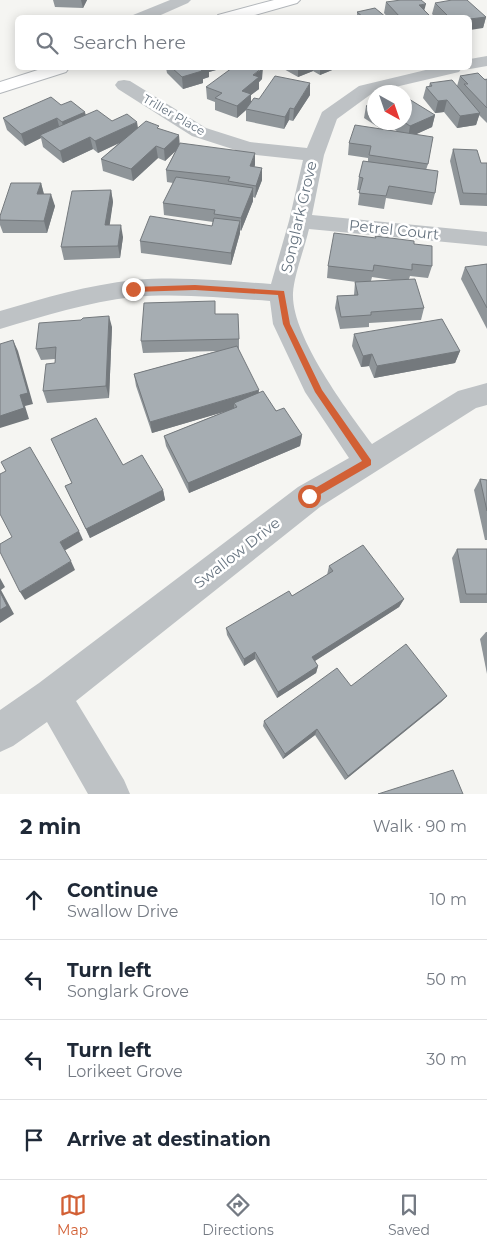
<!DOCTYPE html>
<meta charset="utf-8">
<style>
:root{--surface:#fff;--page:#f6f6f7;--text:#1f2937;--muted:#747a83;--line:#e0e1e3;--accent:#d26035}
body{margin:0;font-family:Montserrat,sans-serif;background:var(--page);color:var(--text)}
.compass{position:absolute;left:367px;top:85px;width:45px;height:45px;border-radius:50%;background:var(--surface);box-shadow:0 2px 12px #0003;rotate:140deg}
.stop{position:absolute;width:15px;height:15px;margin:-11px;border:4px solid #d26035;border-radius:50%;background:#fff}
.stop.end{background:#d26035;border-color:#fff;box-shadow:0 1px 5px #0008}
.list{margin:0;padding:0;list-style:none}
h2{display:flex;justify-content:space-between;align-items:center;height:65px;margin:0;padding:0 20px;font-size:21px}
h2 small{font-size:16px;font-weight:400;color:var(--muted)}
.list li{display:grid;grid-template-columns:32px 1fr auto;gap:15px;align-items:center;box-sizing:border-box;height:80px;padding:0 20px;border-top:1px solid var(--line)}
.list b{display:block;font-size:19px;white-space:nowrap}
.list p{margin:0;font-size:16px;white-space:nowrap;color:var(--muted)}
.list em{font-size:16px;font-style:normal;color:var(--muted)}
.icon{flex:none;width:28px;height:28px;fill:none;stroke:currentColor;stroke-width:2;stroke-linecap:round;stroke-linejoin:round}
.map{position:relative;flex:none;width:487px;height:794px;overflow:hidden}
.search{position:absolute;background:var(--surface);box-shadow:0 2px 12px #0003;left:15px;right:15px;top:15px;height:55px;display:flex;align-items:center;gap:12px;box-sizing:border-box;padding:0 18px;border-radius:8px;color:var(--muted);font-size:19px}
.sheet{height:385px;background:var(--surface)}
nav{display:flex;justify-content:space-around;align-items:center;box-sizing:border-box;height:70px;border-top:1px solid var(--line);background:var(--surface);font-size:14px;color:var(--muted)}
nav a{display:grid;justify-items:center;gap:2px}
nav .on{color:var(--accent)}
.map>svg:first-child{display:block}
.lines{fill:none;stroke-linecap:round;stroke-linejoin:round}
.secondary-casing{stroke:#b3b7bb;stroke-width:2}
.street{fill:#bec2c5;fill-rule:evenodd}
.secondary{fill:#fff;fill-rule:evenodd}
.wall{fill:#8f9599;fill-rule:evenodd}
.shaded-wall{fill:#74797d}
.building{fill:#a6adb2;stroke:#74797d}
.route{fill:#d26035}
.labels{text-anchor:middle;stroke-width:5;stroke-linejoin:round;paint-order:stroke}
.far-street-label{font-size:12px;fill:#677480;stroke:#fff}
.street-label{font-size:15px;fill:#677480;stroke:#fff}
</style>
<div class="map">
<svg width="487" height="794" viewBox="0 0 487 794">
<rect width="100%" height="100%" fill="#f5f5f2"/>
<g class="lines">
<defs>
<g id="secondary">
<path d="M274,0H300L297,3L244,18H216L218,15Z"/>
<path d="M44,68H69L66,72L0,93V82Z"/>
</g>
</defs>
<use href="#secondary" class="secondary-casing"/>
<g class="street">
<path d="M170,0H191L188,3L154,18H131L133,15Z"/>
<path d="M487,56V66L470,69L464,68H470V59Z"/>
<path d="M434,68H462L459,72L374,92L337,119L324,155L312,215L487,232V246L309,229C305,247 294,275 293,293C291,336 347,410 372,444L458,391L487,383V405L476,408L320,507L76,701L124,780L130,794H88L47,722L13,746L0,752V710L39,683L298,487L349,458L305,392L273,324L270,301C225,298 179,293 133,297C88,302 44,316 0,329V311C44,298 88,285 134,280C180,276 226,281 271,284L289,221L303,160L248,154L192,136L118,89L115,85L118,81L124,80L130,81L206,128L250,142L307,148L322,112L359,86Z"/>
</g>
<use href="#secondary" class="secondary"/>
</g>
<g class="wall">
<path d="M53,0H87L83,8L55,7Z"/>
<path d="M386,2L424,10L432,18H388L384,13Z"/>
<path d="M435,3L486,17L483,28L470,18H436L432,14Z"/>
<path d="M357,12L386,18H357Z"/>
<path d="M166,68H223L209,72V77L203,79V83L183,89L167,73Z"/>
<path d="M282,68H337L320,75L313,71L298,77Z"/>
<path d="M460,76L487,79V123L479,115L476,125L457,128L444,112L435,113L423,98L426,87L429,86L430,83L457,86Z"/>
<path d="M262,79L259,82V89L251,95V102L259,99L310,95L293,121L289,120L284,129L246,121V110L237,118L215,110V102L207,99L206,87Z"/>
<path d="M374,99V122H404L435,115L432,127L416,134L428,164L426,170L435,193L432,205L386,198L384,209L358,205L360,190H357L359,177L368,162V158L348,155L349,143L381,129L364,118L366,106L373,104L374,100ZM393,128L398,132L388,130Z"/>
<path d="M61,105L86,115L112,121L138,128L160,129L179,145L255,165L254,167L262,168V180L255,198L253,197V201L241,231L240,230V233L231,265L141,253L140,241L212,226L213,222L164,215L163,203L173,183L167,182L166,170L176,150L165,161L158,158L133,181L103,171L101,159L120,142L98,153L93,149L63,163L43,147L41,138L25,146L7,130L3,118Z"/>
<path d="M453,149L481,163H487V206L460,205L450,161Z"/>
<path d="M41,183L44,194L55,206L47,233H3L0,225V216Z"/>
<path d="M111,190L113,202L109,225L123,237L120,258L64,260L61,247Z"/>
<path d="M414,244L432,266L428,278L410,276L409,279L424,308L421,320L369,323V327L340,329L335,308L337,296L354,295L355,282H356L327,278L328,266ZM372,277L392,280L371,281Z"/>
<path d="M487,264V329L461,279L465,267Z"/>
<path d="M215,314L239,339V351L258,393L302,435L300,446L189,493L166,446L164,436L226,411L152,433L136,386L134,374L217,351L143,353L141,341Z"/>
<path d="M81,320L112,327L109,398L47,403L43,391L55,363V359L41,360L36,349Z"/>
<path d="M354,334L460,351L455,363L374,378L369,366L361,367L352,346Z"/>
<path d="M51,439L123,465L163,490L165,500L90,538L65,486L72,483Z"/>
<path d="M480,479L487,480V540H485L474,490Z"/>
<path d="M457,549H487V603H460L452,558Z"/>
<path d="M329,566L404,599L399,607L315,661L318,666L316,673L277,698L255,659L244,666L227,635L226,628L292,596L327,575Z"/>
<path d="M486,632H487V674L480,639Z"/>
<path d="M351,686L447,696L441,702L345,780L315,735L283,759L263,726L264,721Z"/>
</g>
<g class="shaded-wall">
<path d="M81,0H87L83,8Z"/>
<path d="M426,4L423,15L419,5Z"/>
<path d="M486,17L483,28L470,30V19Z"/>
<path d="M199,68H223L209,72V77L203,79V83L183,89L182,77Z"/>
<path d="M263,68L262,79L259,82V89L251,95V106L246,109V110L237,118V106L242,91L253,75Z"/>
<path d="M298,68H313V71L298,77Z"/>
<path d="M320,68H337L320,75Z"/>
<path d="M310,83V95L293,121L294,109Z"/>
<path d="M447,100L444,112L435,113L438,101Z"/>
<path d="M290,108L289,120L284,129L285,117Z"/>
<path d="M85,112L88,124L65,134L62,122Z"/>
<path d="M480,113L476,125L457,128L460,116Z"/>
<path d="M435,115L432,127L408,138L410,126Z"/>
<path d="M57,118L60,130L40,135L41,138L25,146L21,134Z"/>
<path d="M137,122L139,134L98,153L95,141Z"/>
<path d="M386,122H394L393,128L385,132Z"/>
<path d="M179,135L180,147L165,161L164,149Z"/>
<path d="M90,137L93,149L63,163L60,151Z"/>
<path d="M156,146L158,158L133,181L131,169Z"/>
<path d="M255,153V165L250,178V166Z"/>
<path d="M262,168V180L255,198L256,186Z"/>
<path d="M41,183L44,195L37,194Z"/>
<path d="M253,188V201L241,231V218Z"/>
<path d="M111,190L113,202L108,237L105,225Z"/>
<path d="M51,194L55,206L47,233L44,221Z"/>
<path d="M240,221V233L231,265V253Z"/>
<path d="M121,225L123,237L120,258L118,246Z"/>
<path d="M109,316L112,327L109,398L106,386Z"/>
<path d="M13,340L18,351L33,404L25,406L29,419L0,428V416L20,395Z"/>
<path d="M460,351L455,363L374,378L377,366Z"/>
<path d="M372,354L369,366L361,367L363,356Z"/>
<path d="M259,390L258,402L234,403V409L152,433L150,422Z"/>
<path d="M302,435L300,446L189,493L188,483Z"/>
<path d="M163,490L165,500L90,538L86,529Z"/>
<path d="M79,531L83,540L64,551L60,542Z"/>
<path d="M71,561L75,570L25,600L20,592Z"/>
<path d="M0,578L5,587L1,590L14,614L0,623Z"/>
<path d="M404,599L399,607L310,664L312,657Z"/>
<path d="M255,652V659L244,666V659Z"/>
<path d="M318,666L316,673L277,698L278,692Z"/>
<path d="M447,696L441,702L345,780L348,776Z"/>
<path d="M317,729L315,735L283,759L285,754Z"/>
</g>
<g class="building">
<path d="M401,0H421L426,4L419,5L432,18H401L386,2Z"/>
<path d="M452,0H467L486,17L470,19V18H450L435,3Z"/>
<path d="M375,8L387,18H364L357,12Z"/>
<path d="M172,68H201H199L202,71L182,77Z"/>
<path d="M232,68H262L253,75L259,77L242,91L251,94L237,106L215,98L222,93L206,87Z"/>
<path d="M478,73L485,80L487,79V108L464,84H468L460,76Z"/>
<path d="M275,76L310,83L294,109L290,108L285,117L246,109L254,98L259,99Z"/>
<path d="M452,80L480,113L460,116L447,100L438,101L426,87L432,86L430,83Z"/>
<path d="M404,96L435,115L410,126L404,122Z"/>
<path d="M51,97L61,105L71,101L85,112L62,122L57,118L21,134L3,118Z"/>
<path d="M374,103V112L366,106Z"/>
<path d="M97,110L112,121L127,114L137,122L95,141L90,137L60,151L40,135Z"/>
<path d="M146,121L159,126L157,128L179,135L164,149L156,146L131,169L101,159Z"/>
<path d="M355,125L433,137L428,164L369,155L371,146L349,143Z"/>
<path d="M180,143L255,153L250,166L262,168L256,186L228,181L230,177L166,170Z"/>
<path d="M453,149L477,150L481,163H487V194L463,193Z"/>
<path d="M363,161L438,171L435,193L389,186L386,196L359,193L363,178L359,177Z"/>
<path d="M176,177L253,188L241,218L214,214L215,210L163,203Z"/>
<path d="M11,183H41L37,194H51L44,221L0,220V216Z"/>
<path d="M111,190L105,225H121L118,246L61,247L72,191Z"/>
<path d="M150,216L212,226L214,218L240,221L231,253L140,241Z"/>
<path d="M334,233L376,238L375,236L414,241V244L432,246V266L412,264V270L374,265L373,271L328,266Z"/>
<path d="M487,264V308L465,267Z"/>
<path d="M415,279L424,308L371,312V315L341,317L337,296L358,295L355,282Z"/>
<path d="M215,301V314H238L239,339L141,341L144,303Z"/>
<path d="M109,316L106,386L43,391L46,364L55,363L56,347L36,349L39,323L81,320L83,318Z"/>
<path d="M442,319L460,351L377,366L372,354L363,356L354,334Z"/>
<path d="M13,340L28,393L20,395L24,408L0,416V344Z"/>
<path d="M237,346L259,390L150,422L134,374Z"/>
<path d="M263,391L276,411L284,408L302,435L188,483L164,436L237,407L234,403Z"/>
<path d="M96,418L123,465L142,455L163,490L86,529L65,486L72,483L51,439Z"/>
<path d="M30,447L79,531L60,542L71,561L20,592L0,552V544L12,537L0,514V474L6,471L1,462Z"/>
<path d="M480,479L487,480V511Z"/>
<path d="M363,545L404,599L312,657L318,666L278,692L255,652L244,659L226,628L289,591L292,596L333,571L329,566Z"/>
<path d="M457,549H487V594H466Z"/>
<path d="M0,592L7,606L0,610Z"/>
<path d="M406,644L447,696L348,776L317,729L285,754L264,721L337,668L351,686Z"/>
<path d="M453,770L463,794H378Z"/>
</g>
<path class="route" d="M195,285L284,291L290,324L322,390L371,460V465L312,499H305V494L362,461L315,392L283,324L278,295L195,290L133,292L130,289L133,287Z"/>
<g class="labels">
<g class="far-street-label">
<text transform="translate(174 115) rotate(30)" y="4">Triller Place</text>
</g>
<g class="street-label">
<text transform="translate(299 217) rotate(-77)" y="5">Songlark Grove</text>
<text transform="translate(394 230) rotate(6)" y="5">Petrel Court</text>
<text transform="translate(237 553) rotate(-38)" y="5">Swallow Drive</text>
</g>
</g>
</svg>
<svg class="compass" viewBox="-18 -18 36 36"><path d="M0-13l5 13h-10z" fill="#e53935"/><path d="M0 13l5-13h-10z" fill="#747a83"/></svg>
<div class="stop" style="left:309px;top:496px"></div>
<div class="stop end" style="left:133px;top:289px"></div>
<div class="search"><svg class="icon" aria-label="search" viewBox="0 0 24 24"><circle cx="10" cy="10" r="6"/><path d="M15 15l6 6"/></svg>Search here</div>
</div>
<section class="sheet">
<h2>2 min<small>Walk · 90 m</small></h2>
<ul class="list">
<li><svg class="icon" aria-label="ahead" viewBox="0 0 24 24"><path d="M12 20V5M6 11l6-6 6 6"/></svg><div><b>Continue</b><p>Swallow Drive</p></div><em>10 m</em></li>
<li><svg class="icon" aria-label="left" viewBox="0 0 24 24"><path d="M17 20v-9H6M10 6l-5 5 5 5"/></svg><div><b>Turn left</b><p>Songlark Grove</p></div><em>50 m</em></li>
<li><svg class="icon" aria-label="left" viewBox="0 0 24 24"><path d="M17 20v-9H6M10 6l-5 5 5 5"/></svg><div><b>Turn left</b><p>Lorikeet Grove</p></div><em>30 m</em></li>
<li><svg class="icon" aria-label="arrive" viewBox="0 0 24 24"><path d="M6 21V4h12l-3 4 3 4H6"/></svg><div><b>Arrive at destination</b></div></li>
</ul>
</section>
<nav>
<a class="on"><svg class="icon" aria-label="map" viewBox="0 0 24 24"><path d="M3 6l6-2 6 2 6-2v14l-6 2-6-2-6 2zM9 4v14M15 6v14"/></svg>Map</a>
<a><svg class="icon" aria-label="directions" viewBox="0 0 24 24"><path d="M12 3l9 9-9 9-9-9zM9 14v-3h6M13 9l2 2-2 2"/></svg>Directions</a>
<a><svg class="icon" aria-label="saved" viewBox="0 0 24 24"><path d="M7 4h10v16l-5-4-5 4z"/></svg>Saved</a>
</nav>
